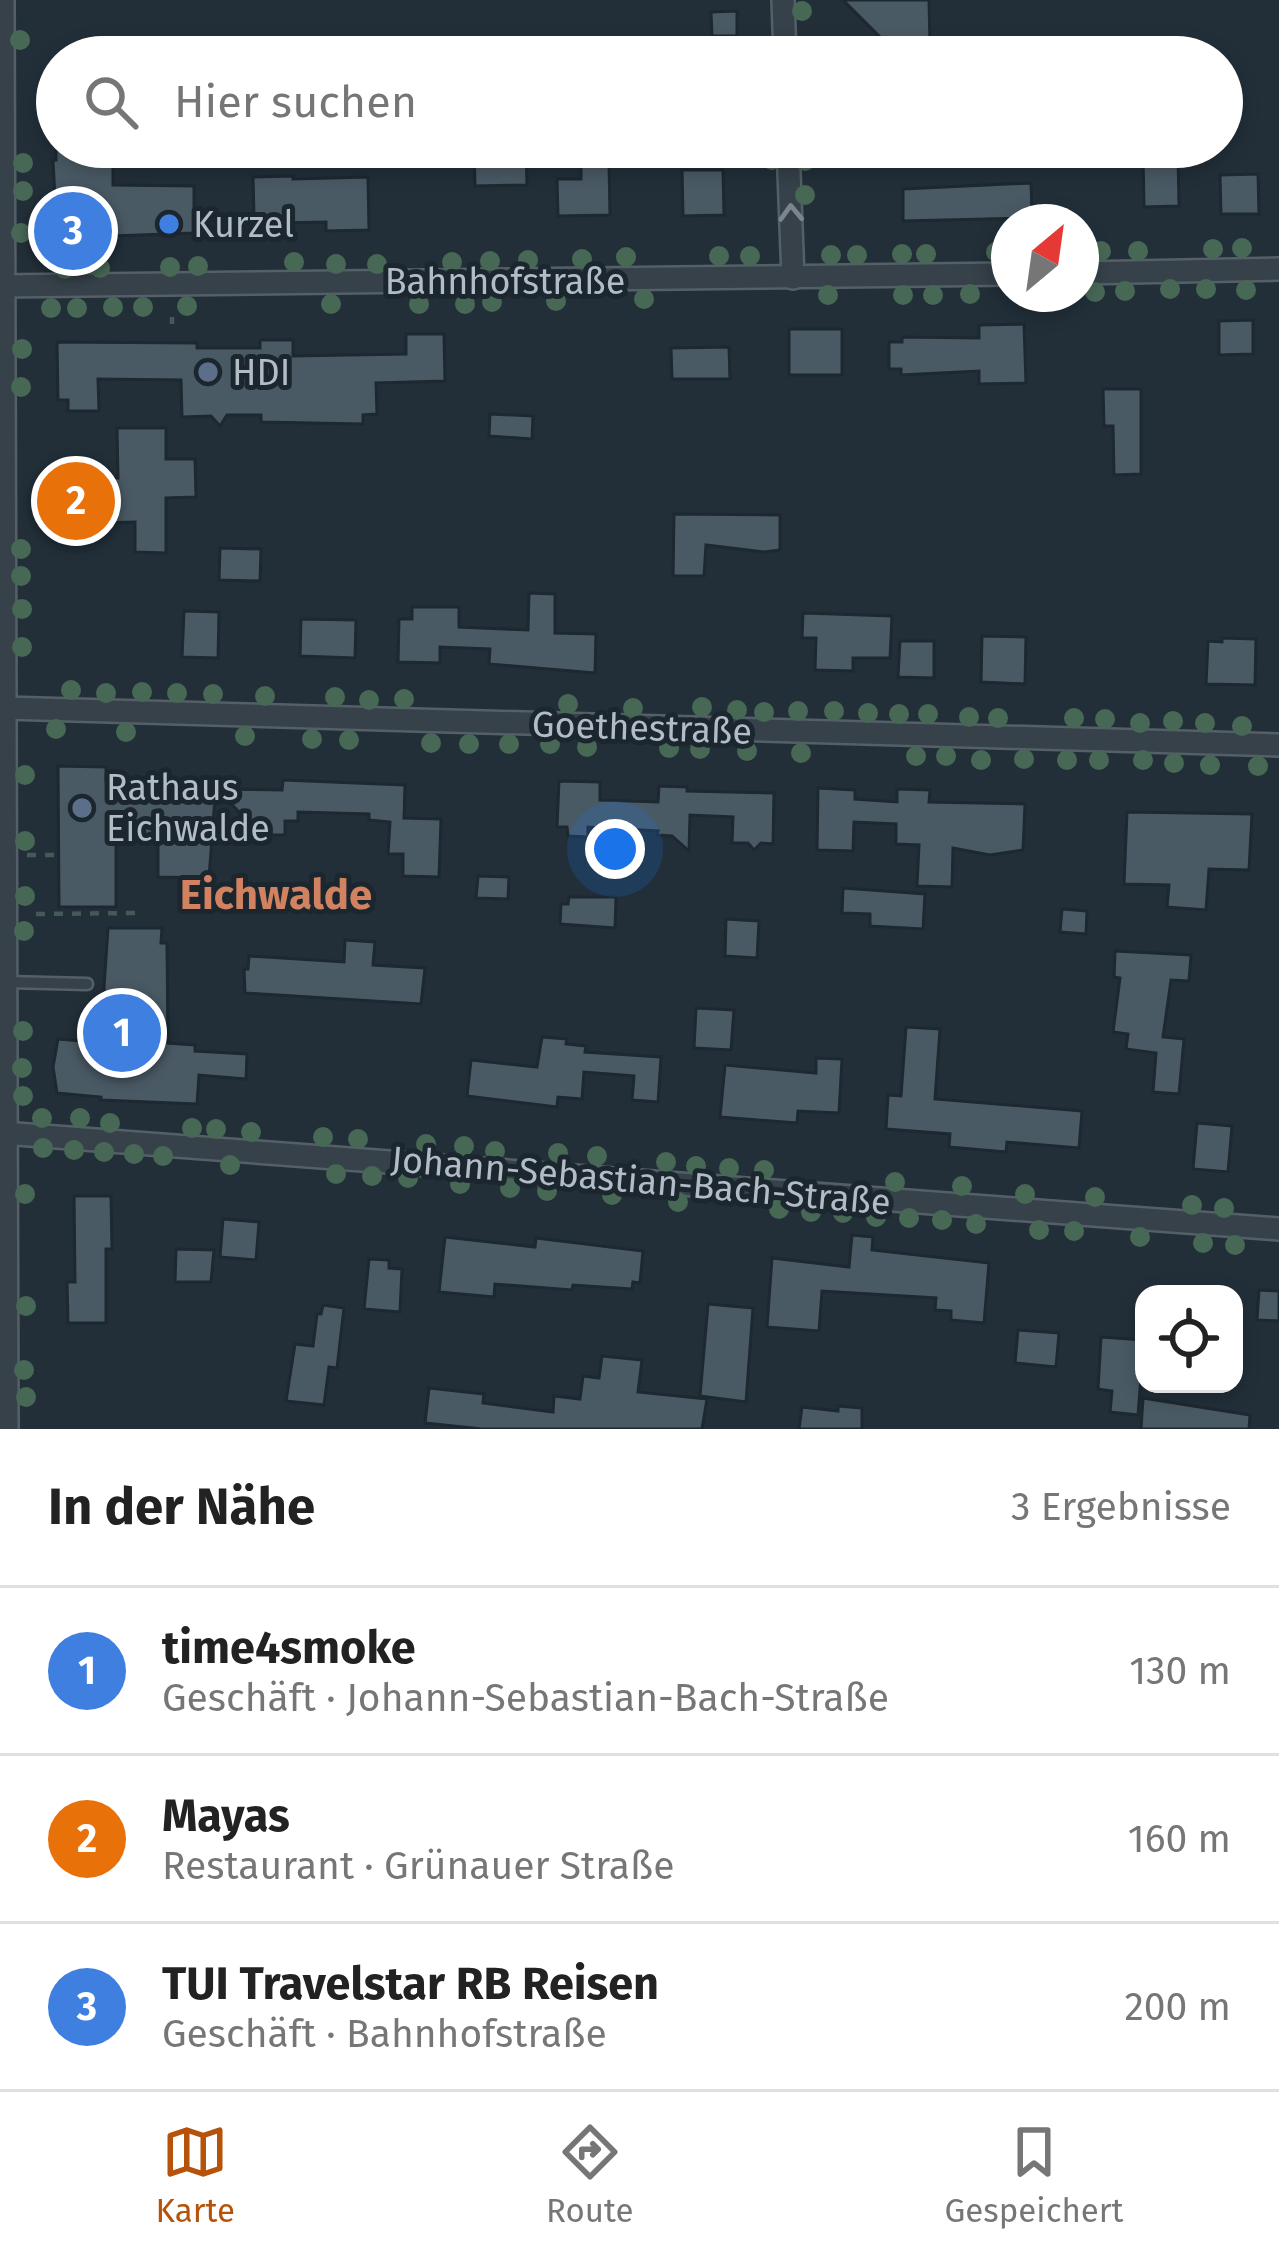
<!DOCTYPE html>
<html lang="de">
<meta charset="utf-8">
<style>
:root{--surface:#fff;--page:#f6f6f6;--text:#222;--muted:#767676;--line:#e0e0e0;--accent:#b45309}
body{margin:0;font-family:"Fira Sans",sans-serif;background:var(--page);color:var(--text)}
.controls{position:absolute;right:36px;bottom:36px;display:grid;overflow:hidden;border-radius:24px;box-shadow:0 6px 18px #0003}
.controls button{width:108px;height:108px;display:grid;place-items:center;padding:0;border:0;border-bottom:3px solid var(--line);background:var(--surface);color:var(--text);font:60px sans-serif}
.compass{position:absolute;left:991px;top:204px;width:108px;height:108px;border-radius:50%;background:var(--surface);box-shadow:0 6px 18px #0003;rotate:29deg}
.you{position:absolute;left:615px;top:849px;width:42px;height:42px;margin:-30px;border:9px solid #fff;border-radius:50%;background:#1a73e8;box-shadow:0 0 0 18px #1a73e833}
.badge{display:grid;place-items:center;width:78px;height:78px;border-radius:50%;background:var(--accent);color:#fff;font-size:39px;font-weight:700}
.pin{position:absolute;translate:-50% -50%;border:6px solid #fff;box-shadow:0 3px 12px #0006}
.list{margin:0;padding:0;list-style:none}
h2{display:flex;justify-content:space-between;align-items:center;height:156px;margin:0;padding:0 48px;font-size:51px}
h2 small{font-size:39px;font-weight:400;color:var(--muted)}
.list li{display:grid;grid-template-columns:78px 1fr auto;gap:36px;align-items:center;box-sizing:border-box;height:168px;padding:0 48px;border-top:3px solid var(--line)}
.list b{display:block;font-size:45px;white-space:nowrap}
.list p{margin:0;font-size:39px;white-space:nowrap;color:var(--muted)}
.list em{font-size:39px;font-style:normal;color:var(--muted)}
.icon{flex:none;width:66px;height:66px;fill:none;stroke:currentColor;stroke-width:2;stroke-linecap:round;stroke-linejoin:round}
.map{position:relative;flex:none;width:1279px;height:1429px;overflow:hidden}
.search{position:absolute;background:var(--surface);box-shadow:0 6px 18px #0003;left:36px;right:36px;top:36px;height:132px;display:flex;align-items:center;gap:30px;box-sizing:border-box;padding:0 42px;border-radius:66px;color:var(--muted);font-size:45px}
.sheet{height:660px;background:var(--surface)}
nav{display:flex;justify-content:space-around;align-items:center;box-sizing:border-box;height:168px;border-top:3px solid var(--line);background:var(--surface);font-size:33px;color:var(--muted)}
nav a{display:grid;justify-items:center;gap:6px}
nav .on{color:var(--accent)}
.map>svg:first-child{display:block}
.building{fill:#4a5a65;stroke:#1d2830;stroke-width:3}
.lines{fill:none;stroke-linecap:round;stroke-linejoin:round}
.lane-casing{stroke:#545f67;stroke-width:15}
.street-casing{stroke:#545f67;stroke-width:26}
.path{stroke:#445958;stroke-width:4.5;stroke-dasharray:9 9;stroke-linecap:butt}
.lane{stroke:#36414a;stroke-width:10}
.street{stroke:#36414a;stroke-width:21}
.tree{fill:#486856}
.oneway{stroke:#7a858e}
.shop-dot{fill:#3f7fe0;stroke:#1b262e;stroke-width:4.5}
.service-dot{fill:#5c6f8a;stroke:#1b262e;stroke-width:4.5}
.labels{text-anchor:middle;stroke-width:10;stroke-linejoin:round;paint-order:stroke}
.poi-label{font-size:36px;fill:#b1bcc6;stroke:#1b262e;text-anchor:start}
.street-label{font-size:36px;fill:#b1bcc6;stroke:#1b262e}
.quarter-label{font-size:42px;font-weight:bold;fill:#d18261;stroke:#1b262e}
</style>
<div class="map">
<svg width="1279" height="1429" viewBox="0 0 1279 1429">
<rect width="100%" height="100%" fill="#222f39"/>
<g class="building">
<path d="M843,0H929L930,45H888Z"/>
<path d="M737,11V36H712L711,12Z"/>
<path d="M56,147H113V185L194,186V233L57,238L53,160H56Z"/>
<path d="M474,147H526L527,185L475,186Z"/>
<path d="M1178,154L1179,206L1144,207L1143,155Z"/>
<path d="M581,161H609L610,215L558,216L557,179H581Z"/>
<path d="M682,170H723L724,215L683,216Z"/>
<path d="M1258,174L1259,214H1221L1220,175Z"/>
<path d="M293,176V179L368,177L369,230L326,231V222L272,223V216H254L253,177Z"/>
<path d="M1031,183L1032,214H1024V218L903,221V189Z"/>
<path d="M1253,320V354L1219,355V321Z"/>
<path d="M1024,324L1026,383L979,384V371L901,375V369H889V342H902V337L979,338V325Z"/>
<rect x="789" y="329" width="53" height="46"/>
<path d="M406,334H444L445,381L376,383L377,414L363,415V424L261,422V415H227L220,426L211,416L182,417L181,380L98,379L99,411H68V400H58L57,342L197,343V348H260V340H293V356L406,354Z"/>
<path d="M729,347L730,379H672L671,348Z"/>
<path d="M1103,389H1141V474L1114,475L1113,426H1104Z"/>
<path d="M490,414L533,416L532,439L489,436Z"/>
<path d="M117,428H166V459H195L196,497L166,498V553L135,552V522L59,524V477L118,478Z"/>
<path d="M674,514L780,515V550L764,552L706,545L704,576H673Z"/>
<path d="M220,548L261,549L260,581L219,580Z"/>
<path d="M529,593L555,594V633L596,634L595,673L489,664L490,649L440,647V663L398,662L399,619H412V607H459V627L528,630Z"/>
<path d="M184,611L219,612L218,658L182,657Z"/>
<path d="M803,613L892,616L890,658H853V671L815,670L816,638H802Z"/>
<path d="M301,619L356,620L355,658L300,656Z"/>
<path d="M982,636L1026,637L1025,684L981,682Z"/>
<path d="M1222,638L1256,639L1255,685L1206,684L1208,641L1222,642Z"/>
<path d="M900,641H934V678L898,677Z"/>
<path d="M58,766L106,767V781L216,784L209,878L158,877V838L116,837V907H59Z"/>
<path d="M283,780L405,785L404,818L441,819L439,877L403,876V854H388L390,822L369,820V814L298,812V821H285V835H261L217,789L282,790Z"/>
<path d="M559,781L600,782V800L658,802L659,786L687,787V791L774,793L773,844L761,843L754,850L748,843H732L733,817L690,815L689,851L672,836L657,835L658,831L588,827V837L568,836L567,827H557Z"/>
<path d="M818,788L855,790V799L897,802V789L930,790L929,802L1025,804L1023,850L990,855L953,848L952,887L917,886L919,845L896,844V824L854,822L853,851L817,850Z"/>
<path d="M1127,812L1252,814L1249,870L1209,869L1206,910L1167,907L1169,885L1124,884Z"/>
<path d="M478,876L509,877L508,899L476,898Z"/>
<path d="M843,888L925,894L923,929L870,926V914L842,913Z"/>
<path d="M569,897H616L615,928L560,924L561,904H568Z"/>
<path d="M1062,909L1087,911L1086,934L1060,932Z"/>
<path d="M726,919L759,921L757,958L725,956Z"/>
<path d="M108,928H162L161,943H167L168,1043L195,1045V1051L247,1054L246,1079L199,1075L197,1104L101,1100V1097L57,1093L53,1067L58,1039L108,1043L104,988Z"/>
<path d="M345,940L375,942L373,965L425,968L421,1004L245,993L244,969H248L249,956L344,962Z"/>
<path d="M1115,951L1191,955L1189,981L1171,980L1163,1037L1184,1039L1179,1094L1153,1092L1156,1053L1126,1049L1128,1034L1113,1032L1120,978L1114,977Z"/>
<path d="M696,1008L734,1010L731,1050L694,1048Z"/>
<path d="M906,1027L940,1029L935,1099L1082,1111L1079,1148L1007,1142L1006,1152L949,1147L950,1134L886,1129L888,1095L901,1096Z"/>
<path d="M542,1037L567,1039L566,1044L586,1046L585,1052L661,1057L658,1102L632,1100L634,1076L584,1072L582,1099L558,1097L557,1107L467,1096L471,1060L537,1067Z"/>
<path d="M816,1058L842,1059L839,1113L798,1111L797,1123L720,1117L725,1065L816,1073Z"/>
<path d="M1197,1123L1232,1126L1228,1172L1193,1169Z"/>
<path d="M74,1196H111L112,1249H106V1323H68L67,1282H75Z"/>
<path d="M223,1219L259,1222L256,1260L220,1257Z"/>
<path d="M852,1235L873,1237L872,1250L989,1263L984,1323L951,1320V1311L935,1310L936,1298L822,1291L819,1331L767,1327L772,1258L849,1267Z"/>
<path d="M445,1237L535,1247L536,1238L643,1251L640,1283L633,1282L632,1289L573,1285L572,1290L495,1284L494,1297L439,1292Z"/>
<path d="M176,1249L214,1250L211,1282H175Z"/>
<path d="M369,1259L389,1260V1268L402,1269L400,1312L364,1309Z"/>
<path d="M1259,1290L1279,1291V1321L1257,1320Z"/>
<path d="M708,1304L753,1308L746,1402L700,1396Z"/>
<path d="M323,1305L344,1308L337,1368L329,1367L324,1405L286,1401L295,1344L313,1346L317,1314H321Z"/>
<path d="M1018,1330L1059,1333L1056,1367L1015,1363Z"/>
<path d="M1101,1337L1144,1340L1138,1415L1110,1412L1112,1391L1098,1389Z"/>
<path d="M602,1356L642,1360L638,1392L707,1399L702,1429H482L425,1423L429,1388L484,1394L483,1403L553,1412L554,1396L580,1399L583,1376L599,1378Z"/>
<path d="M1143,1398L1250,1415L1249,1429H1141Z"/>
<path d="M838,1406L862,1408V1429H799L802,1407L838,1411Z"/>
</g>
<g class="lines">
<defs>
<path id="lane" d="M7,982L87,984"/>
<g id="street">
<path d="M3,0L7,1429"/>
<path d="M783,0L785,57"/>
<path d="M788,147L793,278"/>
<path d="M1081,273L1279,269"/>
<path d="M0,286L1009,274"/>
<path d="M5,708L1279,745"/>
<path d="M3,1133L1279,1229"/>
</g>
</defs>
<use href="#lane" class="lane-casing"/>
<use href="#street" class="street-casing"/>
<g class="path">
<path d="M172,317V324"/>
<path d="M27,855H54"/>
<path d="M36,914L135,913"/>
</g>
<use href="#lane" class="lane"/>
<use href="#street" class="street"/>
</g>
<g class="tree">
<circle cx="802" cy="11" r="10"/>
<circle cx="20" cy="40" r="10"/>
<circle cx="772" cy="160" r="10"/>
<circle cx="805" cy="161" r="10"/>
<circle cx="23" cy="163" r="10"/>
<circle cx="23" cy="191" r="10"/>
<circle cx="805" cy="195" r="10"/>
<circle cx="21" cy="233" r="10"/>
<circle cx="1242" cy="248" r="10"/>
<circle cx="1213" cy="249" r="10"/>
<circle cx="1101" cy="251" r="10"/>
<circle cx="1138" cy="251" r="10"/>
<circle cx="996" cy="252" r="10"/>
<circle cx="902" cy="254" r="10"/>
<circle cx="926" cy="254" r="10"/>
<circle cx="831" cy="255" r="10"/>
<circle cx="857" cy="255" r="10"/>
<circle cx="719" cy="256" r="10"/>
<circle cx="750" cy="256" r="10"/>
<circle cx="626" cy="257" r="10"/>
<circle cx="582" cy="259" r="10"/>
<circle cx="528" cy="260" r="10"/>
<circle cx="490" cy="261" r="10"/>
<circle cx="294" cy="262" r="10"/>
<circle cx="452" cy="262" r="10"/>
<circle cx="336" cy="264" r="10"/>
<circle cx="377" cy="264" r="10"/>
<circle cx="198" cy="266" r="10"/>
<circle cx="170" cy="267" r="10"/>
<circle cx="100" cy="268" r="10"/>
<circle cx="65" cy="269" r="10"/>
<circle cx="1170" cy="289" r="10"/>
<circle cx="1206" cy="289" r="10"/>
<circle cx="1246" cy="290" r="10"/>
<circle cx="1125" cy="291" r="10"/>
<circle cx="1095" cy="292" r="10"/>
<circle cx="970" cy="294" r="10"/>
<circle cx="828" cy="295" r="10"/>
<circle cx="903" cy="295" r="10"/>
<circle cx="933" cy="295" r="10"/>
<circle cx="644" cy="299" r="10"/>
<circle cx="556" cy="301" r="10"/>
<circle cx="492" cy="302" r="10"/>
<circle cx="331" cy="304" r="10"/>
<circle cx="419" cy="304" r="10"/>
<circle cx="465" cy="304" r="10"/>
<circle cx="187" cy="306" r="10"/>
<circle cx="113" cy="307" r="10"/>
<circle cx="143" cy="307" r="10"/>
<circle cx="51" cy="308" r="10"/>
<circle cx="77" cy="308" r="10"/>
<circle cx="22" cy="349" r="10"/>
<circle cx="21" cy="387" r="10"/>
<circle cx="21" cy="549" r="10"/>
<circle cx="21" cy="576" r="10"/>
<circle cx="22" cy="609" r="10"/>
<circle cx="22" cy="647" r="10"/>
<circle cx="71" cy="690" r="10"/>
<circle cx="142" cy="692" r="10"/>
<circle cx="106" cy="693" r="10"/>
<circle cx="177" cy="693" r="10"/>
<circle cx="213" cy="694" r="10"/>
<circle cx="265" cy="696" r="10"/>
<circle cx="335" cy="697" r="10"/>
<circle cx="404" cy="699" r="10"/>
<circle cx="369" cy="700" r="10"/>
<circle cx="568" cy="704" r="10"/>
<circle cx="702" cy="707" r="10"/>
<circle cx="633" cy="708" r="10"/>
<circle cx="737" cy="710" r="10"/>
<circle cx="798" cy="711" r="10"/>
<circle cx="834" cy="711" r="10"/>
<circle cx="764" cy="712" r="10"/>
<circle cx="868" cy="713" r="10"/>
<circle cx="899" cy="714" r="10"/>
<circle cx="928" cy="714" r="10"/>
<circle cx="969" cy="717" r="10"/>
<circle cx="998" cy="718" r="10"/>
<circle cx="1074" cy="718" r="10"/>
<circle cx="1105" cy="719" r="10"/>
<circle cx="1173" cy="721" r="10"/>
<circle cx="1140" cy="723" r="10"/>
<circle cx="1205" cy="723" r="10"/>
<circle cx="1242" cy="726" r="10"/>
<circle cx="56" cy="729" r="10"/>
<circle cx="126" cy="732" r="10"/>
<circle cx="245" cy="736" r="10"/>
<circle cx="312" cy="739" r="10"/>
<circle cx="349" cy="740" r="10"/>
<circle cx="431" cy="743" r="10"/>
<circle cx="469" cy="744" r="10"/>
<circle cx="509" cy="744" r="10"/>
<circle cx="550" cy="744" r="10"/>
<circle cx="587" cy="747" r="10"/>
<circle cx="669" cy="748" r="10"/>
<circle cx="700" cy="749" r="10"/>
<circle cx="747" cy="751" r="10"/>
<circle cx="801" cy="753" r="10"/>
<circle cx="916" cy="756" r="10"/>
<circle cx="946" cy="756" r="10"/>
<circle cx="1024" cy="759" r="10"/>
<circle cx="981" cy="760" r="10"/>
<circle cx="1067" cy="760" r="10"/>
<circle cx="1099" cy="760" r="10"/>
<circle cx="1143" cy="760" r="10"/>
<circle cx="1174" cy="763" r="10"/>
<circle cx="1210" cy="765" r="10"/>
<circle cx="1258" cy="766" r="10"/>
<circle cx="25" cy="775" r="10"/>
<circle cx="25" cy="841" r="10"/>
<circle cx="25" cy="896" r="10"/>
<circle cx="24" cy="931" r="10"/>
<circle cx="23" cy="1031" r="10"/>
<circle cx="22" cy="1068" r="10"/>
<circle cx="23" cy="1096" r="10"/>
<circle cx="42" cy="1118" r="10"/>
<circle cx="80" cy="1118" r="10"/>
<circle cx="110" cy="1123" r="10"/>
<circle cx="192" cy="1128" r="10"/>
<circle cx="216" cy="1129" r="10"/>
<circle cx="251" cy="1132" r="10"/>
<circle cx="323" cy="1137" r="10"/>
<circle cx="358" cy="1139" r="10"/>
<circle cx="426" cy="1144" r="10"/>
<circle cx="464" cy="1146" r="10"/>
<circle cx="43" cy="1148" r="10"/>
<circle cx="74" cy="1150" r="10"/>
<circle cx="495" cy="1151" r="10"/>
<circle cx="104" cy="1152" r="10"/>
<circle cx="558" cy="1153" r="10"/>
<circle cx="134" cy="1154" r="10"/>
<circle cx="163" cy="1156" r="10"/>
<circle cx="597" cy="1156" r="10"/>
<circle cx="666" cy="1162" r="10"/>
<circle cx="230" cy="1165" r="10"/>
<circle cx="696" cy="1166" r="10"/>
<circle cx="729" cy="1168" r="10"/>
<circle cx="764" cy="1170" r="10"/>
<circle cx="336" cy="1174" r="10"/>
<circle cx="372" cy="1176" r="10"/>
<circle cx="408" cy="1178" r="10"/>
<circle cx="895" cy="1182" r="10"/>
<circle cx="460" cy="1184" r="10"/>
<circle cx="962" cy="1186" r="10"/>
<circle cx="510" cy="1188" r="10"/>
<circle cx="547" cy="1191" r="10"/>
<circle cx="25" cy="1194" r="10"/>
<circle cx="1025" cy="1194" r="10"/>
<circle cx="612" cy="1195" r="10"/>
<circle cx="1095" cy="1197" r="10"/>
<circle cx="678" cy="1202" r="10"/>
<circle cx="1192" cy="1205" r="10"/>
<circle cx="1224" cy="1208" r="10"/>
<circle cx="779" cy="1209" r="10"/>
<circle cx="811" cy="1212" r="10"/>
<circle cx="843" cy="1213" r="10"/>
<circle cx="876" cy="1217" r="10"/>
<circle cx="909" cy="1218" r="10"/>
<circle cx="942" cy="1220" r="10"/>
<circle cx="976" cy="1224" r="10"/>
<circle cx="1039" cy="1230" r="10"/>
<circle cx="1074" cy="1231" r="10"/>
<circle cx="1140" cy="1237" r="10"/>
<circle cx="1203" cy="1243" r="10"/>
<circle cx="1235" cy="1245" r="10"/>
<circle cx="26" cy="1306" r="10"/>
<circle cx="24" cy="1370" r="10"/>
<circle cx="26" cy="1397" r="10"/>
</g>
<defs><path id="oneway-chevron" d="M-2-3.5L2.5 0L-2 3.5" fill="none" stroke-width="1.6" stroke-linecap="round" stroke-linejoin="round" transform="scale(3)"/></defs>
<use class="oneway" href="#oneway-chevron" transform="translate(791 213) rotate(-92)"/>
<circle class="shop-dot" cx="169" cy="224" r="12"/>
<g class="service-dot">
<circle cx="208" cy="372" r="12"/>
<circle cx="82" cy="808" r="12"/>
</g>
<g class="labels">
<g class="poi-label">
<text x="193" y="237">Kurzel</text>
<text x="232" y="385">HDI</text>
<text x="106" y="800">Rathaus<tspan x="106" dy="41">Eichwalde</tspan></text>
</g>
<g class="street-label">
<text x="505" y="294">Bahnhofstraße</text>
<text transform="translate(642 727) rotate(2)" y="13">Goethestraße</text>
<text transform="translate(641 1180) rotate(5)" y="13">Johann-Sebastian-Bach-Straße</text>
</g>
<g class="quarter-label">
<text x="276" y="909">Eichwalde</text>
</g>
</g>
</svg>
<div class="controls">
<button><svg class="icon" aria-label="locate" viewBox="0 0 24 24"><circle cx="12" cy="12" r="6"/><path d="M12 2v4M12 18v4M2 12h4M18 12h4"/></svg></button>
</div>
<svg class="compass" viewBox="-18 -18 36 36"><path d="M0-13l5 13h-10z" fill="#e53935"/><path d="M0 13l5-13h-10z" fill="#767676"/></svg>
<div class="you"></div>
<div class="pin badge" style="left:122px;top:1033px;background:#3f7fe0">1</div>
<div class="pin badge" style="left:76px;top:501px;background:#e8710a">2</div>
<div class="pin badge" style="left:73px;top:231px;background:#3f7fe0">3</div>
<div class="search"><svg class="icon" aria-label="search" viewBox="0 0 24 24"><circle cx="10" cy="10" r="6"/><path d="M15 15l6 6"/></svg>Hier suchen</div>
</div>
<section class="sheet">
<h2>In der Nähe<small>3 Ergebnisse</small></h2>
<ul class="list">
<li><span class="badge" style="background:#3f7fe0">1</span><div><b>time4smoke</b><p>Geschäft · Johann-Sebastian-Bach-Straße</p></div><em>130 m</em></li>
<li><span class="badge" style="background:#e8710a">2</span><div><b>Mayas</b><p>Restaurant · Grünauer Straße</p></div><em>160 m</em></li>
<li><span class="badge" style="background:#3f7fe0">3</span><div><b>TUI Travelstar RB Reisen</b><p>Geschäft · Bahnhofstraße</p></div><em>200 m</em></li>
</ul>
</section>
<nav>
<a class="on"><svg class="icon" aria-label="map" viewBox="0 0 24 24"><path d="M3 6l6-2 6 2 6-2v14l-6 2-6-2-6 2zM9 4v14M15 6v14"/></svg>Karte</a>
<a><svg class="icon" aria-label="directions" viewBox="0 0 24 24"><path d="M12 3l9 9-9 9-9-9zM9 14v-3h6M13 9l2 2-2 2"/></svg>Route</a>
<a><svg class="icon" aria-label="saved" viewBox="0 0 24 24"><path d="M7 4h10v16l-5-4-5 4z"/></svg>Gespeichert</a>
</nav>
